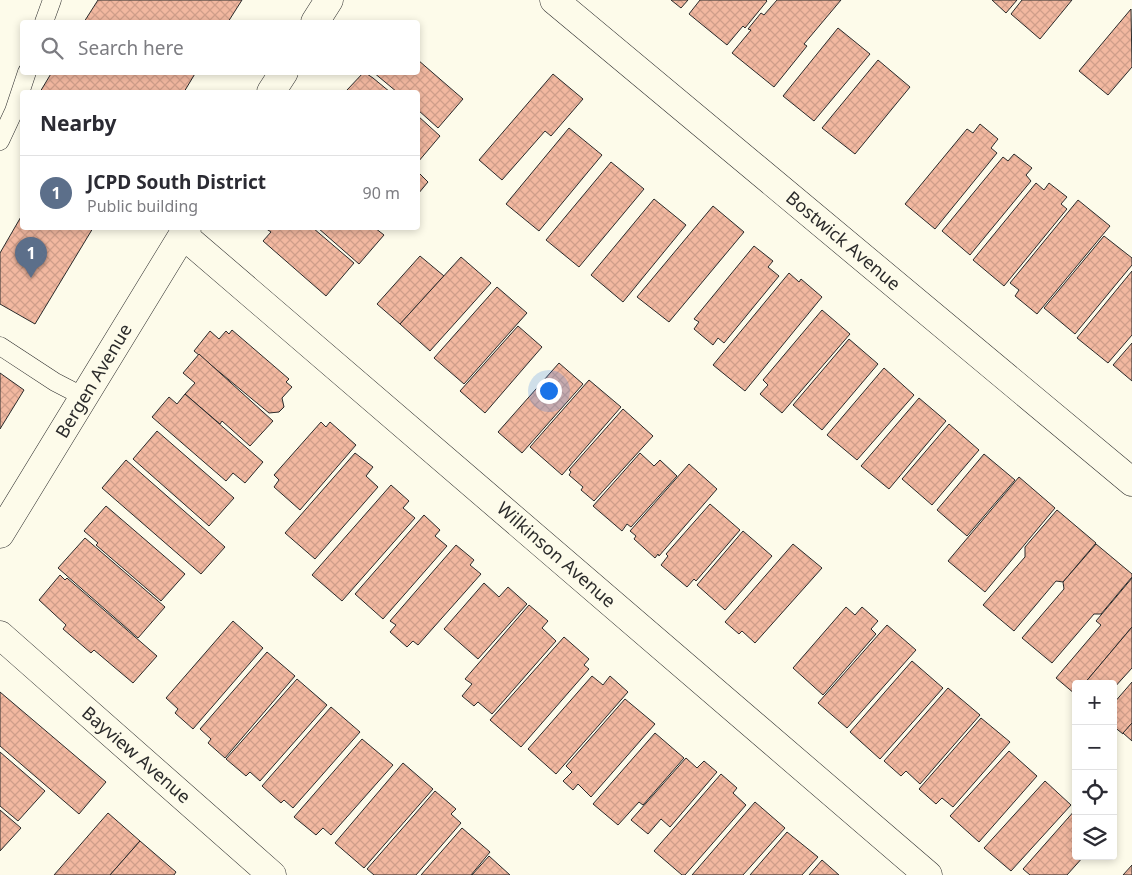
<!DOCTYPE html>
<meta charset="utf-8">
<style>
:root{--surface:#fff;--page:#f7f7f7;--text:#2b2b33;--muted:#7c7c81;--line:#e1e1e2;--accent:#2563eb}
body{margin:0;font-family:"Noto Sans",sans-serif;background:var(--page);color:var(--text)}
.controls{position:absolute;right:15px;bottom:15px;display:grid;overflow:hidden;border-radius:5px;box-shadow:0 2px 8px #0003}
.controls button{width:45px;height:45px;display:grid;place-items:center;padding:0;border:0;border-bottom:1px solid var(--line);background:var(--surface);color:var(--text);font:25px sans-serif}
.you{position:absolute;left:548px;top:390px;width:18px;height:18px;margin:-12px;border:4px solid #fff;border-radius:50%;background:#1a73e8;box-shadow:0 0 0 8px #1a73e833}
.badge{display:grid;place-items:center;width:32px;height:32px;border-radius:50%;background:var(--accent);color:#fff;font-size:16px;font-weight:700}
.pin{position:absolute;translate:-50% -41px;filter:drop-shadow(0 1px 2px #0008)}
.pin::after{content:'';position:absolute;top:26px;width:18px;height:15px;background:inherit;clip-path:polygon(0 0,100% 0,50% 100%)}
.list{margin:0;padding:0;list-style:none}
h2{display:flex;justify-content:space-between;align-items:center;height:65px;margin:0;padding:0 20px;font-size:21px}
h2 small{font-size:16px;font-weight:400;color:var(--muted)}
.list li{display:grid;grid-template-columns:32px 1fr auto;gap:15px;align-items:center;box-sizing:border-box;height:75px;padding:0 20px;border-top:1px solid var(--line)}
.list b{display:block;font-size:19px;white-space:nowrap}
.list p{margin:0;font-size:16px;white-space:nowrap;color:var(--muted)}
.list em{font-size:16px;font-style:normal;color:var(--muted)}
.icon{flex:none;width:28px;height:28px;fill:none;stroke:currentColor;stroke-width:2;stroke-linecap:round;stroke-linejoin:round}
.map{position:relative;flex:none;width:1132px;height:875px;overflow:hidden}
.search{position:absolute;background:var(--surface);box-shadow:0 2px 8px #0003;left:20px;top:20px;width:400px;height:55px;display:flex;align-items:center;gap:12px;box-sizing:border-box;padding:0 18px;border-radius:5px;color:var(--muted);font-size:19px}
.panel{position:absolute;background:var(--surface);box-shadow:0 2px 8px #0003;left:20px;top:90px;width:400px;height:140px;border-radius:5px}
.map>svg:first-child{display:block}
.building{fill:url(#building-cross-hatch);stroke:#2b2b2b}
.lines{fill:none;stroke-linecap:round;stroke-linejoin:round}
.lane-casing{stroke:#2b2b2b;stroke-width:19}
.street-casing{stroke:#2b2b2b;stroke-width:29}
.secondary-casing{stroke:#2b2b2b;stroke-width:29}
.lane{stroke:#fdfbea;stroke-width:18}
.street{stroke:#fdfbea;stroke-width:28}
.secondary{stroke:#fdfbea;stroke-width:28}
.labels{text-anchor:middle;stroke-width:4;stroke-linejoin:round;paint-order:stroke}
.street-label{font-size:18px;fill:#2b2b2b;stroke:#fdfbea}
</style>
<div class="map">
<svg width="1132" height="875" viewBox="0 0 1132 875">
<defs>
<pattern id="building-cross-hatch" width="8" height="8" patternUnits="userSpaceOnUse" patternTransform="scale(1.25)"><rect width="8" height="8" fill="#f2b8a0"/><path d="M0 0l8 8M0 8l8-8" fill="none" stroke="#d09e8a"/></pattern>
</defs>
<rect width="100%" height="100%" fill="#fdfbea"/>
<g class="building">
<path d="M98,0H242L228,22H84Z"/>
<path d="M671,0H688L681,8Z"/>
<path d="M700,0H766L767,1L745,28L743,26L727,45L689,14Z"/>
<path d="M777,0H841L804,44L807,46L774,87L732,53L751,30L748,29L761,13L764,15Z"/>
<path d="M992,0H1017L1006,13Z"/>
<path d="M1022,0H1072L1040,39L1011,14Z"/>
<path d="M1131,9L1132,67L1108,95L1079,71Z"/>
<path d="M838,28L870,54L814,121L783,96Z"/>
<path d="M418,60L463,99L438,128L418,110V92H397L373,72H418Z"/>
<path d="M878,60L910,87L855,154L822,128Z"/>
<path d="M52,72H196L184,92H40Z"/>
<path d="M364,72L373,78L390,92H350L347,90Z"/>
<path d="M553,74L583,99L551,136L545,131L502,180L479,160Z"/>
<path d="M418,116L440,136L418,162Z"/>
<path d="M980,124L998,139L991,148L997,153L935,229L905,204L967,129L973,133Z"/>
<path d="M569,128L602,155L539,231L506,204Z"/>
<path d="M1014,154L1032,168L1026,175L1031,181L970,255L942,231L1003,157L1008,161Z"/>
<path d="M611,162L644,189L579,267L546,240Z"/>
<path d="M418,172L428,182L418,194Z"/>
<path d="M1036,183L1044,190L1049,183L1067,197L1061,204L1067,209L1004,286L973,260Z"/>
<path d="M654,199L686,225L623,302L591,275Z"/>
<path d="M1078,200L1110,226L1037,314L1015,296L1019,290L1010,283Z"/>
<path d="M713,206L744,232L669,322L637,297Z"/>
<path d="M22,215V228H93L35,324L0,304V253Z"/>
<path d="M265,228H313L354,263L326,296L263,241L271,232Z"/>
<path d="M318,228H375L384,235L359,264Z"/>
<path d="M1104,236L1132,258V265L1075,334L1044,308Z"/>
<path d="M754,246L773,261L768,267L779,276L724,343L718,338L713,345L694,329L699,322L694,319Z"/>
<path d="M420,256L444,276L400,324L377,304Z"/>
<path d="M461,257L491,283L430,351L400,324Z"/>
<path d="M1132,271V335L1108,363L1077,338Z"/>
<path d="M789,273L799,282L801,279L822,297L745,391L713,365Z"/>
<path d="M497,287L527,313L464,384L434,358Z"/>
<path d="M822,310L850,334L782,413L760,394L768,385L763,380Z"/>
<path d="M518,326L542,347L485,413L460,391Z"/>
<path d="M232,330L289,379L286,382L292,387L282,398L284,407L279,412L269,413L194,351L210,331L219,339L226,331L229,334Z"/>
<path d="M849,339L878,364L822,430L793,405Z"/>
<path d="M1132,343V381L1113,365Z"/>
<path d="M199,354L273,421L250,446L222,421L220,424L185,394L195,383L183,373Z"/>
<path d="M559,363L583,384L522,453L498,432Z"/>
<path d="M884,368L914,395L857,460L827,435Z"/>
<path d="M0,373L24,390L0,429Z"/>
<path d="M589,380L621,407L562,475L530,447Z"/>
<path d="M185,394L263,462L245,483L233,473L226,481L152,417L169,397L177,404Z"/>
<path d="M919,398L946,421L889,489L861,466Z"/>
<path d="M623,409L653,436L594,501L581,490L583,487L569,475L571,472L569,470Z"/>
<path d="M321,422L326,427L330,422L356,445L300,510L274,487L279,480L274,475Z"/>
<path d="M949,424L979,450L932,505L902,479Z"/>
<path d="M157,431L234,498L209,526L133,459Z"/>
<path d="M355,453L373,467L366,476L378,487L315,559L285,533Z"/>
<path d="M640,453L654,466L660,460L677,476L631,527L627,524L622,531L593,506Z"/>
<path d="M984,454L1015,480L967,536L937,510Z"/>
<path d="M126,460L225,547L201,574L102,488Z"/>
<path d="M689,464L717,489L659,556L658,554L655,558L634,539L636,536L630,531Z"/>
<path d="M1019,477L1055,508L985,592L948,561Z"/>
<path d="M391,485L409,501L403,508L415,518L342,601L312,575Z"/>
<path d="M710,504L740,530L696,581L694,579L687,587L661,565L668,556L666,554Z"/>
<path d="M106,506L185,574L161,601L96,545L98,543L84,531Z"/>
<path d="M1057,510L1096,543L1063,582L1056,581L1014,631L983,605L1025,557V547Z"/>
<path d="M424,515L440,530L435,536L447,546L383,619L355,594Z"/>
<path d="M743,531L772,556L725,610L697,585Z"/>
<path d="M85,538L165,607L138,638L58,568Z"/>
<path d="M793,544L822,568L755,643L742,631L739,634L725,622Z"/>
<path d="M1096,544L1132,574V577L1101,614H1094L1052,663L1022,638L1064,589L1063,582Z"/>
<path d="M456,545L474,560L470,565L481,574L418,645L413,641L407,647L390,632L396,625L390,621Z"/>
<path d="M60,575L65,580L67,578L157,656L133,683L94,650L91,653L63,629L66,625L39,600Z"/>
<path d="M1132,578V627L1084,684H1076L1075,694L1056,678L1101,625L1096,621Z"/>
<path d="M484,583L499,597L508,587L527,604L478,659L444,629Z"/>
<path d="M529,605L548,621L542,628L556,641L492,714L478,702L474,706L462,696L472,684L465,679Z"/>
<path d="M846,607L855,615L862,607L878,621L871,629L876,634L823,695L793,668Z"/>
<path d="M233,621L263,648L193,729L175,713L178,709L166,698Z"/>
<path d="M887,625L916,650L847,728L818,703Z"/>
<path d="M1132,627V668L1113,689V684H1084Z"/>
<path d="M564,637L589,659L584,665L589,669L521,747L490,720Z"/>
<path d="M267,652L295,676L225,758L208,743L211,739L200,729Z"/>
<path d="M912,661L943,688L880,759L850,732Z"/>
<path d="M592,676L603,685L610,676L628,692L556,774L528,749Z"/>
<path d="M297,679L327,705L260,781L250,772L246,776L226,759Z"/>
<path d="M1132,682V723L1123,734L1113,726V704Z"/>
<path d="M948,688L980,715L920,784L906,771L901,776L884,761Z"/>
<path d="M0,692L106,782L79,814L0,746Z"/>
<path d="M625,699L655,724L591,797L578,784L573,790L563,781L572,772L566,766Z"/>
<path d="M331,707L360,732L293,808L284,800L281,803L262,786Z"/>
<path d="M981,718L1010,742L953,807L942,798L936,804L919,789Z"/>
<path d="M1132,723V741L1123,733Z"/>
<path d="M655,733L684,758L643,805L639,802L618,825L593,804Z"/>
<path d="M362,739L393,765L331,835L323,828L316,835L294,817Z"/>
<path d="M1009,751L1037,776L979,842L950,816Z"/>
<path d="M0,752L45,791L18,821L0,806Z"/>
<path d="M686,758L697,768L704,761L717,772L670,827L661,819L648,834L631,820Z"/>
<path d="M403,763L433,789L364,868L335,843Z"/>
<path d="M721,774L737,788L733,793L746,805L685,875H682L654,851Z"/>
<path d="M1045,781L1071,805L1011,871L984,848Z"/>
<path d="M435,791L456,809L451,814L461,823L416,875H374L367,869Z"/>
<path d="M755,802L785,828L743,875H692Z"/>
<path d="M1076,809V856H1084L1067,875H1030L1023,869Z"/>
<path d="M0,810L21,828L0,851Z"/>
<path d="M108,813L140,841L110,875H54Z"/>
<path d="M462,828L490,852L471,875H421Z"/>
<path d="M787,832L818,857L802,875H750Z"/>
<path d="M140,841L176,872L174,875H110Z"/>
<path d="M489,856L510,875H472Z"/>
<path d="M822,860L839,875H809Z"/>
<path d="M1132,865V875H1123Z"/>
</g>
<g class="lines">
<defs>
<g id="lane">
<path d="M44,22L52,0"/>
<path d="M0,141L14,111L27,72"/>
<path d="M0,346L55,382L84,397"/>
</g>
<g id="street">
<path d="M554,0L1132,482"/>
<path d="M183,235L928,875"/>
</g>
<g id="secondary">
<path d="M315,22L329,0"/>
<path d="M271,92L284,72"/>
<path d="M0,534L187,228"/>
<path d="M0,635L272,875"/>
</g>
</defs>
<use href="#lane" class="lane-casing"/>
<use href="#street" class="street-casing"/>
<use href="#secondary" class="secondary-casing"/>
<use href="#lane" class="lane"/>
<use href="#street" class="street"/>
<use href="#secondary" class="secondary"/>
</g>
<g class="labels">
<g class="street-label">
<text transform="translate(843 241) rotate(40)" y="6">Bostwick Avenue</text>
<text transform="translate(94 381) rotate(-59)" y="6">Bergen Avenue</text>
<text transform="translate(556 555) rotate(41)" y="6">Wilkinson Avenue</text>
<text transform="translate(136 755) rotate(41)" y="6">Bayview Avenue</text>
</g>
</g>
</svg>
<div class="controls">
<button>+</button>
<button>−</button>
<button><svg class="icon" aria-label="locate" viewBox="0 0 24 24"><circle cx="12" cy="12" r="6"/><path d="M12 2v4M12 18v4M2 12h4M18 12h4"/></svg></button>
<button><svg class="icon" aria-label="layers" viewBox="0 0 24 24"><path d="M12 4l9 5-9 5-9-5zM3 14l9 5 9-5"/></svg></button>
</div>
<div class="you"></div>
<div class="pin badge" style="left:31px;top:278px;background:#5c6f8a">1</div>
<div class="search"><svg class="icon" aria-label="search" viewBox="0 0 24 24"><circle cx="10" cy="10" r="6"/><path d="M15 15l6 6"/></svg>Search here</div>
<section class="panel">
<h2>Nearby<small></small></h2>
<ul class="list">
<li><span class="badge" style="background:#5c6f8a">1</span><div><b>JCPD South District</b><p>Public building</p></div><em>90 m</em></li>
</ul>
</section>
</div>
